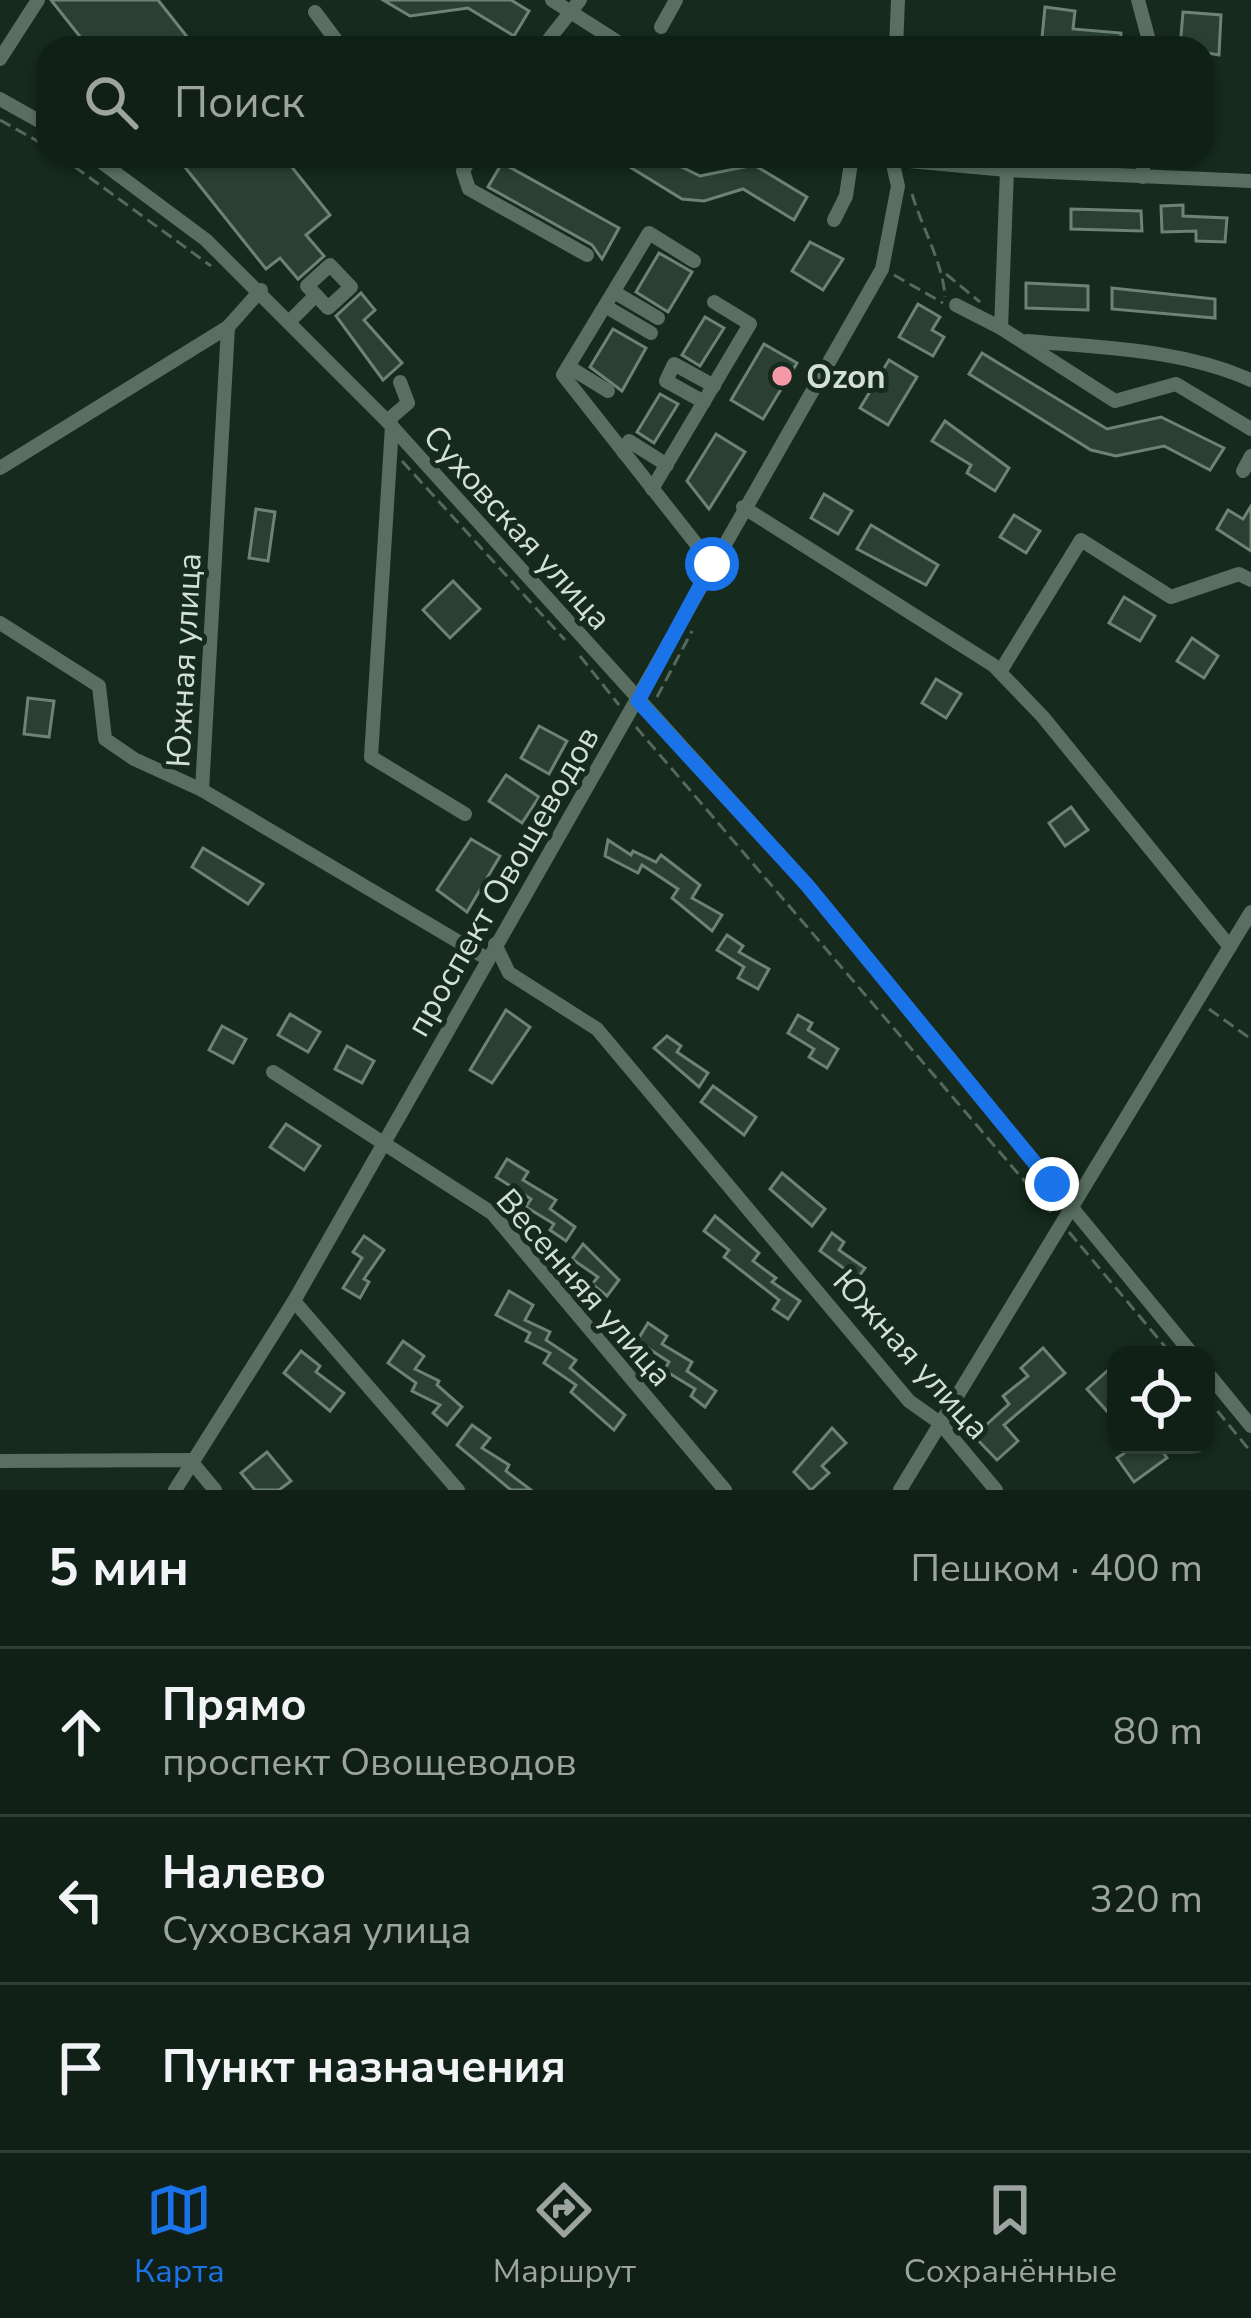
<!DOCTYPE html>
<html lang="ru">
<meta charset="utf-8">
<style>
:root{--surface:#102016;--page:#19281f;--text:#f1f3f6;--muted:#9ca3a1;--line:#303e35;--accent:#1a73e8}
body{margin:0;font-family:"Nunito Sans",sans-serif;background:var(--page);color:var(--text)}
.controls{position:absolute;right:36px;bottom:36px;display:grid;overflow:hidden;border-radius:24px;box-shadow:0 3px 9px #0004}
.controls button{width:108px;height:108px;display:grid;place-items:center;padding:0;border:0;border-bottom:3px solid var(--line);background:var(--surface);color:var(--text);font:60px sans-serif}
.stop{position:absolute;width:36px;height:36px;margin:-27px;border:9px solid #1a73e8;border-radius:50%;background:#fff}
.stop.end{background:#1a73e8;border-color:#fff;box-shadow:0 3px 12px #0008}
.list{margin:0;padding:0;list-style:none}
h2{display:flex;justify-content:space-between;align-items:center;height:156px;margin:0;padding:0 48px;font-size:51px}
h2 small{font-size:39px;font-weight:400;color:var(--muted)}
.list li{display:grid;grid-template-columns:78px 1fr auto;gap:36px;align-items:center;box-sizing:border-box;height:168px;padding:0 48px;border-top:3px solid var(--line)}
.list b{display:block;font-size:45px;white-space:nowrap}
.list p{margin:0;font-size:39px;white-space:nowrap;color:var(--muted)}
.list em{font-size:39px;font-style:normal;color:var(--muted)}
.icon{flex:none;width:66px;height:66px;fill:none;stroke:currentColor;stroke-width:2;stroke-linecap:round;stroke-linejoin:round}
.map{position:relative;flex:none;width:1251px;height:1490px;overflow:hidden}
.search{position:absolute;background:var(--surface);box-shadow:0 3px 9px #0004;left:36px;right:36px;top:36px;height:132px;display:flex;align-items:center;gap:30px;box-sizing:border-box;padding:0 42px;border-radius:36px;color:var(--muted);font-size:45px}
.sheet{height:660px;background:var(--surface)}
nav{display:flex;justify-content:space-around;align-items:center;box-sizing:border-box;height:168px;border-top:3px solid var(--line);background:var(--surface);font-size:33px;color:var(--muted)}
nav a{display:grid;justify-items:center;gap:6px}
nav .on{color:var(--accent)}
.map>svg:first-child{display:block}
.building{fill:#2b4032;stroke:#6d8374;stroke-width:3}
.lines{fill:none;stroke-linecap:round;stroke-linejoin:round}
.path{stroke:#57685d;stroke-width:3;stroke-dasharray:12 6;stroke-linecap:butt}
.minor{stroke:#5a6f61;stroke-width:14}
.route{stroke:#1a73e8;stroke-width:15}
.poi-dot{fill:#f49aa6;stroke:#162a1d;stroke-width:4.5}
.labels{text-anchor:middle;stroke-width:10;stroke-linejoin:round;paint-order:stroke}
.poi-label{font-size:33px;font-weight:bold;fill:#d3dfd7;stroke:#162a1d;text-anchor:start}
.street-label{font-size:33px;fill:#d3dfd7;stroke:#162a1d}
</style>
<div class="map">
<svg width="1251" height="1490" viewBox="0 0 1251 1490">
<rect width="100%" height="100%" fill="#162a1d"/>
<g class="building">
<path d="M51,0H158L196,48H89Z"/>
<path d="M383,0H511L529,11L514,36L468,8L410,16Z"/>
<path d="M1045,7L1075,11L1073,29L1121,33L1120,48H1041Z"/>
<path d="M1183,12L1221,15L1219,55L1180,48Z"/>
<path d="M176,156H283L330,215L306,235L324,256L298,279L280,258L266,269Z"/>
<path d="M612,156H659L700,176L754,165L807,197L794,220L743,189L704,201L682,199Z"/>
<path d="M502,163L619,228L602,259L592,245L488,187Z"/>
<path d="M1183,205V216L1227,218L1225,242L1196,241V231L1162,232L1161,206Z"/>
<path d="M1071,209L1141,211L1142,231L1071,229Z"/>
<path d="M810,242L843,259L823,290L792,271Z"/>
<path d="M659,253L692,272L668,312L636,292Z"/>
<path d="M1026,283L1088,286V310L1026,308Z"/>
<path d="M1112,288L1215,299V318L1112,309Z"/>
<path d="M361,293L375,310L364,320L402,363L383,380L336,316Z"/>
<path d="M918,304L940,317L932,330L944,337L933,356L899,337Z"/>
<path d="M705,317L724,328L700,366L682,355Z"/>
<path d="M613,329L646,348L622,391L590,367Z"/>
<path d="M764,344L797,363L763,419L731,400Z"/>
<path d="M982,353L1107,429L1161,417L1224,448L1210,470L1164,446L1116,456L1091,450L969,374Z"/>
<path d="M889,360L917,377L888,425L860,408Z"/>
<path d="M660,394L678,404L654,443L637,432Z"/>
<path d="M945,421L1009,468L995,491L967,473L971,465L932,441Z"/>
<path d="M716,434L745,452L709,509L687,481Z"/>
<path d="M824,494L852,511L838,534L811,518Z"/>
<path d="M1251,506V551L1217,529L1228,510L1243,519Z"/>
<path d="M256,509L275,512L268,561L249,558Z"/>
<path d="M1014,515L1040,531L1026,553L1000,537Z"/>
<path d="M871,525L938,565L926,585L857,549Z"/>
<path d="M453,581L480,609L450,638L423,610Z"/>
<path d="M1124,597L1155,616L1140,641L1109,623Z"/>
<path d="M1192,638L1218,656L1204,678L1177,661Z"/>
<path d="M936,679L961,694L946,718L922,703Z"/>
<path d="M28,698L54,701L49,737L24,734Z"/>
<path d="M539,726L567,741L549,774L521,758Z"/>
<path d="M506,775L539,797L522,823L489,801Z"/>
<path d="M1071,807L1088,830L1065,846L1049,823Z"/>
<path d="M471,839L500,856L467,912L437,890Z"/>
<path d="M608,840L631,855L633,851L656,862L661,855L700,885L692,898L722,915L712,931L672,898L678,889L642,865L638,873L605,856Z"/>
<path d="M203,848L263,884L248,904L192,867Z"/>
<path d="M727,935L743,946L739,952L769,969L758,989L738,978L744,967L717,950Z"/>
<path d="M506,1010L530,1027L492,1083L470,1070Z"/>
<path d="M290,1014L320,1032L308,1052L278,1035Z"/>
<path d="M798,1015L812,1023L808,1030L838,1049L827,1068L809,1057L814,1049L788,1033Z"/>
<path d="M222,1026L246,1039L233,1063L209,1050Z"/>
<path d="M667,1036L681,1046L677,1052L708,1073L699,1087L654,1048Z"/>
<path d="M347,1046L374,1061L362,1083L335,1069Z"/>
<path d="M713,1086L756,1117L744,1135L701,1102Z"/>
<path d="M286,1124L320,1146L304,1170L270,1147Z"/>
<path d="M507,1159L528,1172L523,1180L556,1200L550,1209L575,1227L566,1241L550,1230L554,1224L526,1207L531,1199L496,1177Z"/>
<path d="M782,1173L825,1209L812,1226L770,1189Z"/>
<path d="M715,1216L759,1253L753,1261L776,1278L772,1282L800,1301L788,1319L773,1309L779,1300L724,1257L729,1250L704,1231Z"/>
<path d="M832,1233L844,1242L839,1250L865,1268L854,1283L843,1275L846,1270L820,1251Z"/>
<path d="M364,1236L384,1250L364,1279L369,1282L360,1298L343,1288L362,1258L353,1252Z"/>
<path d="M583,1244L619,1280L607,1296L592,1284L598,1277L572,1259Z"/>
<path d="M509,1291L533,1305L525,1320L550,1332L546,1340L576,1360L570,1368L625,1415L614,1430L571,1392L576,1385L544,1363L550,1353L526,1341L530,1333L496,1315Z"/>
<path d="M648,1323L667,1336L662,1344L692,1362L687,1371L716,1391L705,1407L691,1396L695,1389L664,1370L669,1362L637,1341Z"/>
<path d="M403,1341L424,1356L415,1369L439,1381L437,1385L462,1407L447,1425L433,1413L440,1405L412,1391L416,1383L388,1363Z"/>
<path d="M1043,1348L1065,1373L1004,1425L1018,1441L997,1460L974,1436L1009,1404L1003,1396L1028,1376L1021,1368Z"/>
<path d="M301,1351L320,1366L316,1372L344,1393L330,1411L284,1373Z"/>
<path d="M1116,1363V1421L1087,1389Z"/>
<path d="M472,1425L490,1438L482,1448L509,1465L506,1471L531,1490H511L457,1445Z"/>
<path d="M832,1428L846,1443L822,1466L829,1473L811,1490L794,1472Z"/>
<path d="M1137,1445H1158L1167,1458L1134,1482L1117,1458Z"/>
<path d="M267,1452L291,1481L279,1490H255L241,1473Z"/>
</g>
<g class="lines">
<g class="path">
<path d="M0,120L48,147"/>
<path d="M60,156L211,266"/>
<path d="M912,194C922,228 943,263 945,297"/>
<path d="M946,274L980,302"/>
<path d="M894,275L943,303"/>
<path d="M402,461L565,640"/>
<path d="M580,656L619,705"/>
<path d="M657,697L692,631"/>
<path d="M636,727L1051,1212"/>
<path d="M1209,1009L1251,1039"/>
<path d="M1069,1232L1172,1355"/>
<path d="M1206,1397L1251,1452"/>
</g>
<g class="minor">
<path d="M552,0L627,48"/>
<path d="M1138,0L1151,48"/>
<path d="M315,12L342,48"/>
<path d="M661,27L676,0"/>
<path d="M378,48H397"/>
<path d="M542,48L580,0"/>
<path d="M896,48L898,0"/>
<path d="M0,59L38,0"/>
<path d="M0,99L48,126"/>
<path d="M93,156L206,240L387,421L807,885L1193,1355"/>
<path d="M472,156L463,171L469,189L587,255"/>
<path d="M854,156L1007,170L1251,181"/>
<path d="M1143,156V177"/>
<path d="M1007,170L1001,328L1115,401L1176,384L1251,429"/>
<path d="M834,220L846,196L852,156"/>
<path d="M694,261L649,233L563,375L712,564"/>
<path d="M261,290L228,327L202,790L486,958"/>
<path d="M614,292L658,318"/>
<path d="M956,305L1001,328"/>
<path d="M605,306L651,333"/>
<path d="M291,320L316,295L328,308L351,287L330,265L307,286L316,295"/>
<path d="M1027,341C1104,348 1180,349 1251,380"/>
<path d="M569,367L608,391"/>
<path d="M704,402L666,381L674,364L714,386"/>
<path d="M387,421L408,403L400,382"/>
<path d="M392,426L371,757L465,814"/>
<path d="M624,453L629,441L667,465"/>
<path d="M0,468L228,327"/>
<path d="M1243,471L1251,456"/>
<path d="M652,489L750,324L714,302"/>
<path d="M743,507L993,665L1043,717L1230,947"/>
<path d="M0,623L99,686L105,739L134,759L202,790"/>
<path d="M1000,672L1081,540L1171,597L1239,574L1251,580"/>
<path d="M495,944L509,973L597,1029L909,1401L940,1423L996,1490"/>
<path d="M273,1072L492,1213L725,1490"/>
<path d="M294,1301L458,1490"/>
<path d="M1206,1371L1251,1426"/>
<path d="M0,1461L190,1460L215,1490"/>
<path d="M175,1490L294,1301L882,269L898,186L891,156"/>
<path d="M900,1490L1251,912"/>
</g>
</g>
<g class="lines">
<path class="route" d="M712,564L638,701L807,885L1052,1184"/>
</g>
<circle class="poi-dot" cx="782" cy="376" r="12"/>
<g class="labels">
<g class="poi-label">
<text x="806" y="388">Ozon</text>
</g>
<g class="street-label">
<text transform="translate(518 527) rotate(48)" y="12">Суховская улица</text>
<text transform="translate(183 660) rotate(-87)" y="12">Южная улица</text>
<text transform="translate(502 881) rotate(-60)" y="12">проспект Овощеводов</text>
<text transform="translate(585 1287) rotate(49)" y="12">Весенняя улица</text>
<text transform="translate(912 1354) rotate(48)" y="12">Южная улица</text>
</g>
</g>
</svg>
<div class="controls">
<button><svg class="icon" aria-label="locate" viewBox="0 0 24 24"><circle cx="12" cy="12" r="6"/><path d="M12 2v4M12 18v4M2 12h4M18 12h4"/></svg></button>
</div>
<div class="stop" style="left:712px;top:564px"></div>
<div class="stop end" style="left:1052px;top:1184px"></div>
<div class="search"><svg class="icon" aria-label="search" viewBox="0 0 24 24"><circle cx="10" cy="10" r="6"/><path d="M15 15l6 6"/></svg>Поиск</div>
</div>
<section class="sheet">
<h2>5 мин<small>Пешком · 400 m</small></h2>
<ul class="list">
<li><svg class="icon" aria-label="ahead" viewBox="0 0 24 24"><path d="M12 20V5M6 11l6-6 6 6"/></svg><div><b>Прямо</b><p>проспект Овощеводов</p></div><em>80 m</em></li>
<li><svg class="icon" aria-label="left" viewBox="0 0 24 24"><path d="M17 20v-9H6M10 6l-5 5 5 5"/></svg><div><b>Налево</b><p>Суховская улица</p></div><em>320 m</em></li>
<li><svg class="icon" aria-label="arrive" viewBox="0 0 24 24"><path d="M6 21V4h12l-3 4 3 4H6"/></svg><div><b>Пункт назначения</b></div></li>
</ul>
</section>
<nav>
<a class="on"><svg class="icon" aria-label="map" viewBox="0 0 24 24"><path d="M3 6l6-2 6 2 6-2v14l-6 2-6-2-6 2zM9 4v14M15 6v14"/></svg>Карта</a>
<a><svg class="icon" aria-label="directions" viewBox="0 0 24 24"><path d="M12 3l9 9-9 9-9-9zM9 14v-3h6M13 9l2 2-2 2"/></svg>Маршрут</a>
<a><svg class="icon" aria-label="saved" viewBox="0 0 24 24"><path d="M7 4h10v16l-5-4-5 4z"/></svg>Сохранённые</a>
</nav>
